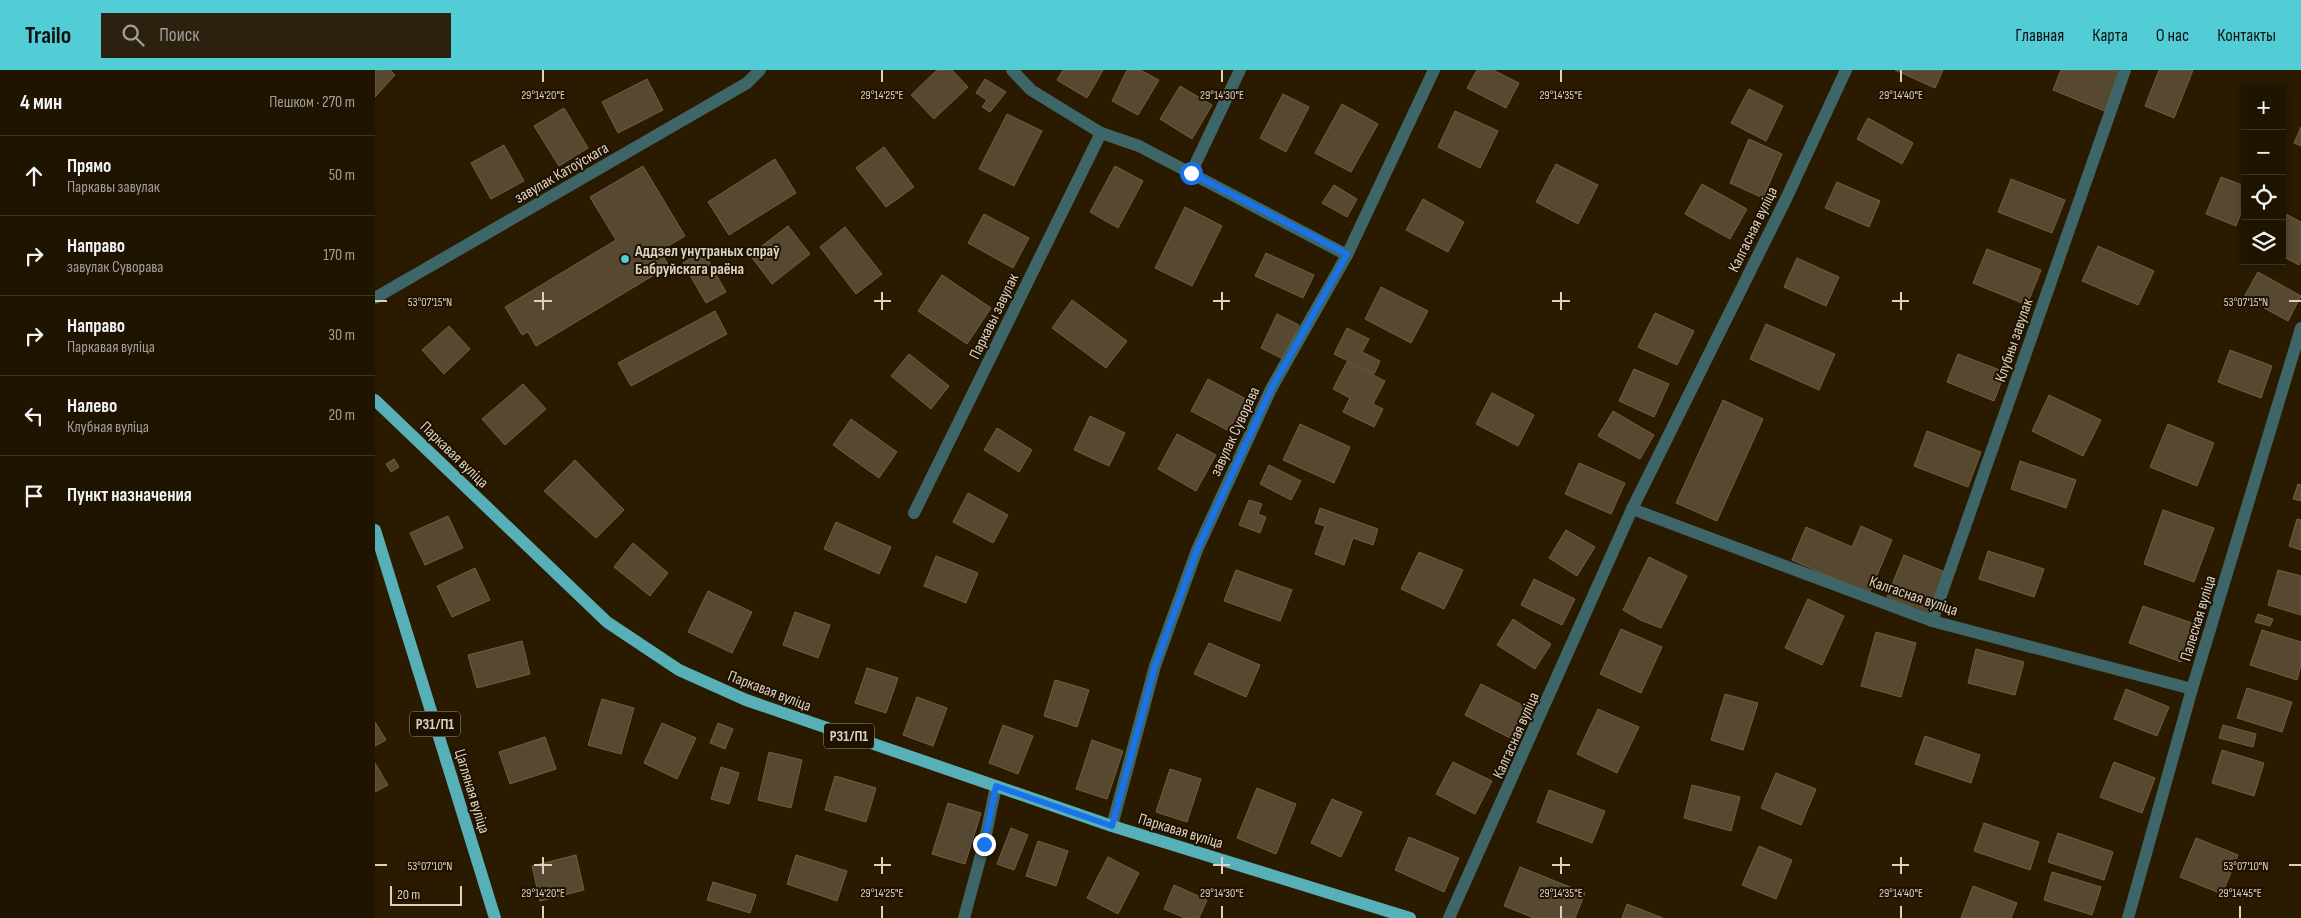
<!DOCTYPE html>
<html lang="ru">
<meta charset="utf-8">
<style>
:root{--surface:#1f1400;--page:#2c210f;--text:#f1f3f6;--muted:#a19e99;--line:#3c3322;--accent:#52ccd5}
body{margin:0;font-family:"Sofia Sans Condensed",sans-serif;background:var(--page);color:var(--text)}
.controls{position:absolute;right:15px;top:15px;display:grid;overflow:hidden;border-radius:0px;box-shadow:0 2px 8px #0003}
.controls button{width:45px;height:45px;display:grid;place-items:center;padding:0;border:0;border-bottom:1px solid var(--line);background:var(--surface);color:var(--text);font:25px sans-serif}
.scale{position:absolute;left:15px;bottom:12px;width:72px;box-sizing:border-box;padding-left:5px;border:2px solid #dbd1c1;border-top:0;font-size:14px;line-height:18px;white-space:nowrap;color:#dbd1c1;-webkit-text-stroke:4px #1d1100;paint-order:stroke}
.stop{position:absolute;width:15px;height:15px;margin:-11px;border:4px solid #1a73e8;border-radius:50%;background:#fff}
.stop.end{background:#1a73e8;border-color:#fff;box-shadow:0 1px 5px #0008}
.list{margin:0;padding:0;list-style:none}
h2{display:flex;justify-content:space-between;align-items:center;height:65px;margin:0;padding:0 20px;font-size:21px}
h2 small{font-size:16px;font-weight:400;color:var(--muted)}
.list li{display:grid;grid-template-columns:32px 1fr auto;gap:15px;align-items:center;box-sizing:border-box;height:80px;padding:0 20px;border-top:1px solid var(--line)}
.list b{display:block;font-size:19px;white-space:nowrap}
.list p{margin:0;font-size:16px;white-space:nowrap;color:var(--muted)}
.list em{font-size:16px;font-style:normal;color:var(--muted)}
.icon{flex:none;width:28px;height:28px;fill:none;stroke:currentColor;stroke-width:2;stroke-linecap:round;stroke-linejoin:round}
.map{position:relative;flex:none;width:1926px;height:848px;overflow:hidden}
header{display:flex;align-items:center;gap:30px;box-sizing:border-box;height:70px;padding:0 25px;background:var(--accent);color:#111}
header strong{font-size:24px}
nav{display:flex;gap:28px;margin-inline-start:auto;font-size:18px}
.search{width:350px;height:45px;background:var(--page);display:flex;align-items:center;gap:12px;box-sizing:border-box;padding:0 18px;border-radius:0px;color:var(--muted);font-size:19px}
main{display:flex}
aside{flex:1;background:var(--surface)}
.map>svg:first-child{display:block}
.building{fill:#564831;stroke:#715f41}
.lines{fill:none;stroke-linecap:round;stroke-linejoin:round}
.minor{stroke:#3e6669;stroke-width:12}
.major{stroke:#57b0b7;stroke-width:12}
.route{stroke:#1a73e8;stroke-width:6}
.ticks{fill:none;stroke:#dbd1c1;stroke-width:2}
.poi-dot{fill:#52ccd5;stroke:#1d1100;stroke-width:2}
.labels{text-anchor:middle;stroke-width:4;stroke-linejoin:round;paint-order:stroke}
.shield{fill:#1d1100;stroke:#a29787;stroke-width:1}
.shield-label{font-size:15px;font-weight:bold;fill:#dbd1c1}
.street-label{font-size:16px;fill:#dbd1c1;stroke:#1d1100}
.poi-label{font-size:16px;font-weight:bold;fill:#dbd1c1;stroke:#1d1100;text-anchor:start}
.ticks-label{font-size:12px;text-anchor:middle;fill:#dbd1c1;stroke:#1d1100;stroke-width:4;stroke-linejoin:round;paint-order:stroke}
</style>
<header>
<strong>Trailo</strong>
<div class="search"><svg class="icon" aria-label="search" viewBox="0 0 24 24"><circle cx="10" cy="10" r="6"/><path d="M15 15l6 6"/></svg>Поиск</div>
<nav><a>Главная</a><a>Карта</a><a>О нас</a><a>Контакты</a></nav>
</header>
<main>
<aside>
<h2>4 мин<small>Пешком · 270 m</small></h2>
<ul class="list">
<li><svg class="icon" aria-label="ahead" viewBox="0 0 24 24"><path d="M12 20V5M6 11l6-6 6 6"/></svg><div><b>Прямо</b><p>Паркавы завулак</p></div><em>50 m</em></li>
<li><svg class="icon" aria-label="right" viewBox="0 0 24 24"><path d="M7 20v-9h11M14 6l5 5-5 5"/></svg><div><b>Направо</b><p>завулак Суворава</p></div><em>170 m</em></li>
<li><svg class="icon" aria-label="right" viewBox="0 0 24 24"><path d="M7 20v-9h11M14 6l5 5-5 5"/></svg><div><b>Направо</b><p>Паркавая вуліца</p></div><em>30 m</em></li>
<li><svg class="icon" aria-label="left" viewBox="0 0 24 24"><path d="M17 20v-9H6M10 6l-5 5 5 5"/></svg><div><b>Налево</b><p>Клубная вуліца</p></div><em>20 m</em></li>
<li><svg class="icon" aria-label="arrive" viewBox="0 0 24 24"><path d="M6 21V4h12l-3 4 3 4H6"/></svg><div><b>Пункт назначения</b></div></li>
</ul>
</aside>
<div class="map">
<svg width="1926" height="848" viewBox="0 0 1926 848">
<rect width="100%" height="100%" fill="#291a00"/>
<g class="building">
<path d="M0,0H15L20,5L0,27Z"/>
<path d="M562,0H577L593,17L559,49L536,25Z"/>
<path d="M688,0H728L712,28L682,10Z"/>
<path d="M752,0H765L784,10L763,45L737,31Z"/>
<path d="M1102,0H1118L1144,13L1131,38L1092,18Z"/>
<path d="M1520,0H1568L1560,18Z"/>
<path d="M1686,0H1740L1748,3L1732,42L1678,20Z"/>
<path d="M1784,0H1818L1799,48L1770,36Z"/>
<path d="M272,9L288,40L243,63L227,32Z"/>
<path d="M610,9L631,22L615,42L607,37L612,30L601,23Z"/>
<path d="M805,16L837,35L817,69L785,49Z"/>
<path d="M1374,19L1408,36L1391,71L1356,53Z"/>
<path d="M908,24L934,37L911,82L885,68Z"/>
<path d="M967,34L1003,54L976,102L940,83Z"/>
<path d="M189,38L213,78L184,96L159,56Z"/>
<path d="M1080,41L1123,61L1105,98L1063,77Z"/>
<path d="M632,44L667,61L639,116L604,99Z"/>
<path d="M1493,48L1538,73L1527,94L1482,69Z"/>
<path d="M1926,57V76L1919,73Z"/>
<path d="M1374,69L1407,84L1388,128L1355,113Z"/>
<path d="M129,75L149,111L116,129L96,93Z"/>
<path d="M509,77L539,117L511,137L481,98Z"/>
<path d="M400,89L421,123L354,165L333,132Z"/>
<path d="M1181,94L1223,115L1203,154L1161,132Z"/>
<path d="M268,96L310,166L285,181L294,196L161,276L153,262L147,265L130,237L241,170L215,127Z"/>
<path d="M740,96L768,111L743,158L715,142Z"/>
<path d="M1846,107L1870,116V133L1861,156L1831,144Z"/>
<path d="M1636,109L1690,130L1677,163L1623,142Z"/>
<path d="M1462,112L1505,131L1494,157L1450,138Z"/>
<path d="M1327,114L1372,139L1355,169L1310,144Z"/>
<path d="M959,115L982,129L972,147L947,133Z"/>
<path d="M1048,129L1089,152L1073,182L1031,160Z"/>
<path d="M810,137L847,156L817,216L780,198Z"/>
<path d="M1907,142L1926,152V191L1924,195L1907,186Z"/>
<path d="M609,144L654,168L638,198L593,173Z"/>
<path d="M413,156L435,184L397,214L375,185Z"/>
<path d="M470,157L507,204L481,224L445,177Z"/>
<path d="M1723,176L1779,201L1763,235L1707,211Z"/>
<path d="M1612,179L1666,200L1652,235L1598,213Z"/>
<path d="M328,181L351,222L331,233L308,193Z"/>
<path d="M891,183L939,205L928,228L880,206Z"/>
<path d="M1422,188L1464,207L1451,236L1409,217Z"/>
<path d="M1883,202L1926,226L1913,251L1869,227Z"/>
<path d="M567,205L616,238L592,274L543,241Z"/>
<path d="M1006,217L1053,241L1036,273L990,249Z"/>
<path d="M697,230L752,271L731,298L677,258Z"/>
<path d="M340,241L352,264L256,316L243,293Z"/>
<path d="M1280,243L1319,261L1302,295L1263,277Z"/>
<path d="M902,244L924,255L908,289L886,278Z"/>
<path d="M1391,254L1460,284L1444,320L1375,289Z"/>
<path d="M74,256L95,279L69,304L47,280Z"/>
<path d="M972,258L994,269L987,282L1005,291L999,304L959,284Z"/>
<path d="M1855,280L1897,296L1886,328L1843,312Z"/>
<path d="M534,284L574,316L556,339L516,306Z"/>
<path d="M1583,284L1630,302L1619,331L1572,312Z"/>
<path d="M972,292L1010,311L998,334L1008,339L999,357L968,342L975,328L958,319Z"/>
<path d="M1259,299L1294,314L1279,347L1244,331Z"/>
<path d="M833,309L873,330L856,362L816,341Z"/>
<path d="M148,314L171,339L130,375L107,349Z"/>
<path d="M1117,323L1159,345L1143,376L1101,354Z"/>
<path d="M1674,325L1726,350L1708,386L1657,361Z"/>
<path d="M1348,330L1388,349L1342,451L1301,433Z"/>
<path d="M1238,341L1279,365L1265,389L1223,366Z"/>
<path d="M715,346L750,363L734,396L699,380Z"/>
<path d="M476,349L522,382L504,408L458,375Z"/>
<path d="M925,354L975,377L959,413L908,390Z"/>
<path d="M1793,354L1839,373L1822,416L1775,397Z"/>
<path d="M622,358L657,380L644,402L609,380Z"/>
<path d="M1552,361L1606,382L1593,417L1539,396Z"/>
<path d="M802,364L841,385L821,421L783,399Z"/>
<path d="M19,389L24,397L16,402L11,394Z"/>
<path d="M200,390L249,440L221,468L169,421Z"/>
<path d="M1645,391L1701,410L1691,438L1636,419Z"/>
<path d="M1204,393L1250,413L1236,444L1190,424Z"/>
<path d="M894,395L926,411L916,430L885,414Z"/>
<path d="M1923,414L1926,415V431L1918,429Z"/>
<path d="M593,423L633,445L618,473L578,452Z"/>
<path d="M874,430L887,434L883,444L891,447L885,463L864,455Z"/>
<path d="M945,438L1003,459L998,475L978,468L969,495L940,484L950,456L940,453Z"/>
<path d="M1788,440L1839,458L1819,512L1769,494Z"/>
<path d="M73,446L88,478L50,495L35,463Z"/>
<path d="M1922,449L1926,450V480L1914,476Z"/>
<path d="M461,452L516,477L504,504L449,479Z"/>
<path d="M1486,456L1517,470L1494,524L1417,490L1431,457L1477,477Z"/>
<path d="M1191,460L1220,477L1202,506L1174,488Z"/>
<path d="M258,473L293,503L275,526L239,497Z"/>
<path d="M1613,481L1669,499L1659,527L1604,509Z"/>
<path d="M1044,482L1088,500L1069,539L1026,519Z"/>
<path d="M1529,485L1570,502L1552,544L1512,527Z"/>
<path d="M561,486L603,503L591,533L549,516Z"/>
<path d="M1274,487L1312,506L1286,558L1265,550L1248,540Z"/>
<path d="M100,498L115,530L77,547L62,516Z"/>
<path d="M861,500L917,520L905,551L849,531Z"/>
<path d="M1903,500L1926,506V545L1893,535Z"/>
<path d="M1159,509L1200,529L1187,555L1146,535Z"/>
<path d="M333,521L377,542L357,583L313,562Z"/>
<path d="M1433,529L1469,546L1447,595L1410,578Z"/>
<path d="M1768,536L1820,554L1806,592L1754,573Z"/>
<path d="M420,542L455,555L443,588L408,575Z"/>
<path d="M1883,544L1898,549L1895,556L1880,552Z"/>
<path d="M1138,549L1176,574L1160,599L1122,575Z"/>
<path d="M1246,559L1287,577L1266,623L1225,604Z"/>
<path d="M1887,560L1926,572V595L1922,610L1875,595Z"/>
<path d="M1501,562L1541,573L1526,627L1486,616Z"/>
<path d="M147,571L155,604L102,618L93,585Z"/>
<path d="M834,573L885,595L871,627L819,604Z"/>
<path d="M1601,579L1649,592L1640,625L1593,613Z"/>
<path d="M492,598L523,608L511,643L480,633Z"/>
<path d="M680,610L714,620L702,657L669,646Z"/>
<path d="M1106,614L1151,637L1135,668L1090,645Z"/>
<path d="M1872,618L1917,632L1907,662L1862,648Z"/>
<path d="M1751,619L1794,637L1782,666L1739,649Z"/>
<path d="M1350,624L1383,633L1368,680L1336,670Z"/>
<path d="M542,627L572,638L558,676L528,665Z"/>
<path d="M227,629L259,638L246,684L213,675Z"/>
<path d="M1223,639L1264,657L1242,703L1202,684Z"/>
<path d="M0,652L11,670L0,676Z"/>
<path d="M287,653L321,668L302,709L269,693Z"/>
<path d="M343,653L358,659L350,679L335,673Z"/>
<path d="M628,655L658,666L643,704L614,693Z"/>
<path d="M1848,655L1881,664L1878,677L1844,668Z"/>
<path d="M1550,666L1605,685L1596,713L1540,694Z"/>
<path d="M170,667L181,699L135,714L124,682Z"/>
<path d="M717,670L748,681L732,729L701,719Z"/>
<path d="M1847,680L1889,693L1879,726L1837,713Z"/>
<path d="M394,682L427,690L416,738L383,730Z"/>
<path d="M1078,692L1117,711L1100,744L1061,724Z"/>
<path d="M1739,692L1780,708L1767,743L1725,727Z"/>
<path d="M0,693L13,715L0,722Z"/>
<path d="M346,697L364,703L354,734L336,729Z"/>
<path d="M795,699L826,709L812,752L781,742Z"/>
<path d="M1401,703L1441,719L1426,755L1386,738Z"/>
<path d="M460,706L501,718L491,752L450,740Z"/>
<path d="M1317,715L1365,727L1356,761L1309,748Z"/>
<path d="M882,718L921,734L901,784L862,768Z"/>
<path d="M1174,720L1230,741L1217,773L1162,752Z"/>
<path d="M957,729L987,742L966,787L936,773Z"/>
<path d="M573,733L606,743L590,794L557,784Z"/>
<path d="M1609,753L1664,772L1655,800L1599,781Z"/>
<path d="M636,758L653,765L639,800L622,794Z"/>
<path d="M1683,763L1738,782L1729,810L1673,792Z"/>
<path d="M1034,767L1084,788L1069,822L1020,800Z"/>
<path d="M1821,768L1863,785L1847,824L1805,807Z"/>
<path d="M663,771L693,781L681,816L651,806Z"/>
<path d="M1384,776L1417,790L1401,829L1367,815Z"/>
<path d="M201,785L209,820L165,831L157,796Z"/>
<path d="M421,785L472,801L462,831L412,814Z"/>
<path d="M733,787L764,803L743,844L712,828Z"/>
<path d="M1145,797L1210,823L1200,848H1159L1129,836Z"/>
<path d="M1677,802L1726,817L1717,845L1669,830Z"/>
<path d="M338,812L381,825L375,843L332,830Z"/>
<path d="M799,815L832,830L824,848H810L789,839Z"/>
<path d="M1598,816L1642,833L1636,848H1586Z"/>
<path d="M1252,834L1288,848H1247Z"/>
</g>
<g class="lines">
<g class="minor">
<path d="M637,0L656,20L726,63L764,76L972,185"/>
<path d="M816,103L865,0"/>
<path d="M0,228L372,13L385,0"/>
<path d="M1257,439L1557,551L1817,619"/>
<path d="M539,443L726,63"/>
<path d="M1557,551L1750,0"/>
<path d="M737,756L780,596L822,480L896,319L972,185L1059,0"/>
<path d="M589,848L609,774L621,716"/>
<path d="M1074,848L1257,439L1410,131L1471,0"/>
<path d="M1753,848L1817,619L1926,258"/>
</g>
<g class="major">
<path d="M0,330L232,552L304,600L371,630L737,756L1035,848"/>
<path d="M0,460L120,848"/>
</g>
</g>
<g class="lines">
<path class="route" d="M609,774L621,716L737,756L780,596L822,480L896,319L972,184L816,103"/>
</g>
<path class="ticks" d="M168,0V12M507,0V12M847,0V12M1186,0V12M1526,0V12M168,222V240M507,222V240M847,222V240M1186,222V240M1526,222V240M0,231H12M159,231H177M499,231H516M838,231H855M1177,231H1195M1517,231H1534M1914,231H1926M168,787V804M507,787V804M847,787V804M1186,787V804M1526,787V804M0,795H12M159,795H177M499,795H516M838,795H855M1177,795H1195M1517,795H1534M1914,795H1926M168,836V848M507,836V848M847,836V848M1186,836V848M1526,836V848M1865,836V848"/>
<circle class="poi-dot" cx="250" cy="189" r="5"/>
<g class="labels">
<g class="shield">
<rect x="35" y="641.5" width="50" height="25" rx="4"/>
<rect x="449" y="653.5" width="50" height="25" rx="4"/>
</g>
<g class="shield-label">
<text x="60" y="659">Р31/П1</text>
<text x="474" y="671">Р31/П1</text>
</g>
<g class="street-label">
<text transform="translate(186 102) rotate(-30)" y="6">завулак Катоўскага</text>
<text transform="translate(1377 159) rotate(-64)" y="6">Калгасная вуліца</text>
<text transform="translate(618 246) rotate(-64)" y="6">Паркавы завулак</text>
<text transform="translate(1638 270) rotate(-71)" y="6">Клубны завулак</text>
<text transform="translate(859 361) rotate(-65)" y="6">завулак Суворава</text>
<text transform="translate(80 384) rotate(44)" y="6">Паркавая вуліца</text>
<text transform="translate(1539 525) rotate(19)" y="6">Калгасная вуліца</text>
<text transform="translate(1822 548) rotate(-73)" y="6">Палеская вуліца</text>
<text transform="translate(395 620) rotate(21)" y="6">Паркавая вуліца</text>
<text transform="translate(1140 665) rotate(-66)" y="6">Калгасная вуліца</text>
<text transform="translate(98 721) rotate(73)" y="6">Цагляная вуліца</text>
<text transform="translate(806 760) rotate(17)" y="6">Паркавая вуліца</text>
</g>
<g class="poi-label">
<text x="260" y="186">Аддзел унутраных спраў<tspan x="260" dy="18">Бабруйскага раёна</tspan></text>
</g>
</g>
<g class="ticks-label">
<text x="168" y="29">29°14'20"E</text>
<text x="507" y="29">29°14'25"E</text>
<text x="847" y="29">29°14'30"E</text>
<text x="1186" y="29">29°14'35"E</text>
<text x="1526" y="29">29°14'40"E</text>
<text x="55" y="236">53°07'15"N</text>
<text x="1871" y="236">53°07'15"N</text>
<text x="55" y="800">53°07'10"N</text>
<text x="1871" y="800">53°07'10"N</text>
<text x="168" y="827">29°14'20"E</text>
<text x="507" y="827">29°14'25"E</text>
<text x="847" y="827">29°14'30"E</text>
<text x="1186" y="827">29°14'35"E</text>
<text x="1526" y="827">29°14'40"E</text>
<text x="1865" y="827">29°14'45"E</text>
</g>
</svg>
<div class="controls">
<button>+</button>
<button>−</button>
<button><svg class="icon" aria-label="locate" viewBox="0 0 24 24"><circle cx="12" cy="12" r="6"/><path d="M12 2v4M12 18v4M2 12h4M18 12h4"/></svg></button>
<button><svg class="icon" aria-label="layers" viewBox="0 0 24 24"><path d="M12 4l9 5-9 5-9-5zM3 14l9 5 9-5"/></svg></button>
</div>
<div class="scale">20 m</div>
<div class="stop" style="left:816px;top:103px"></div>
<div class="stop end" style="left:609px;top:774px"></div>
</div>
</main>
